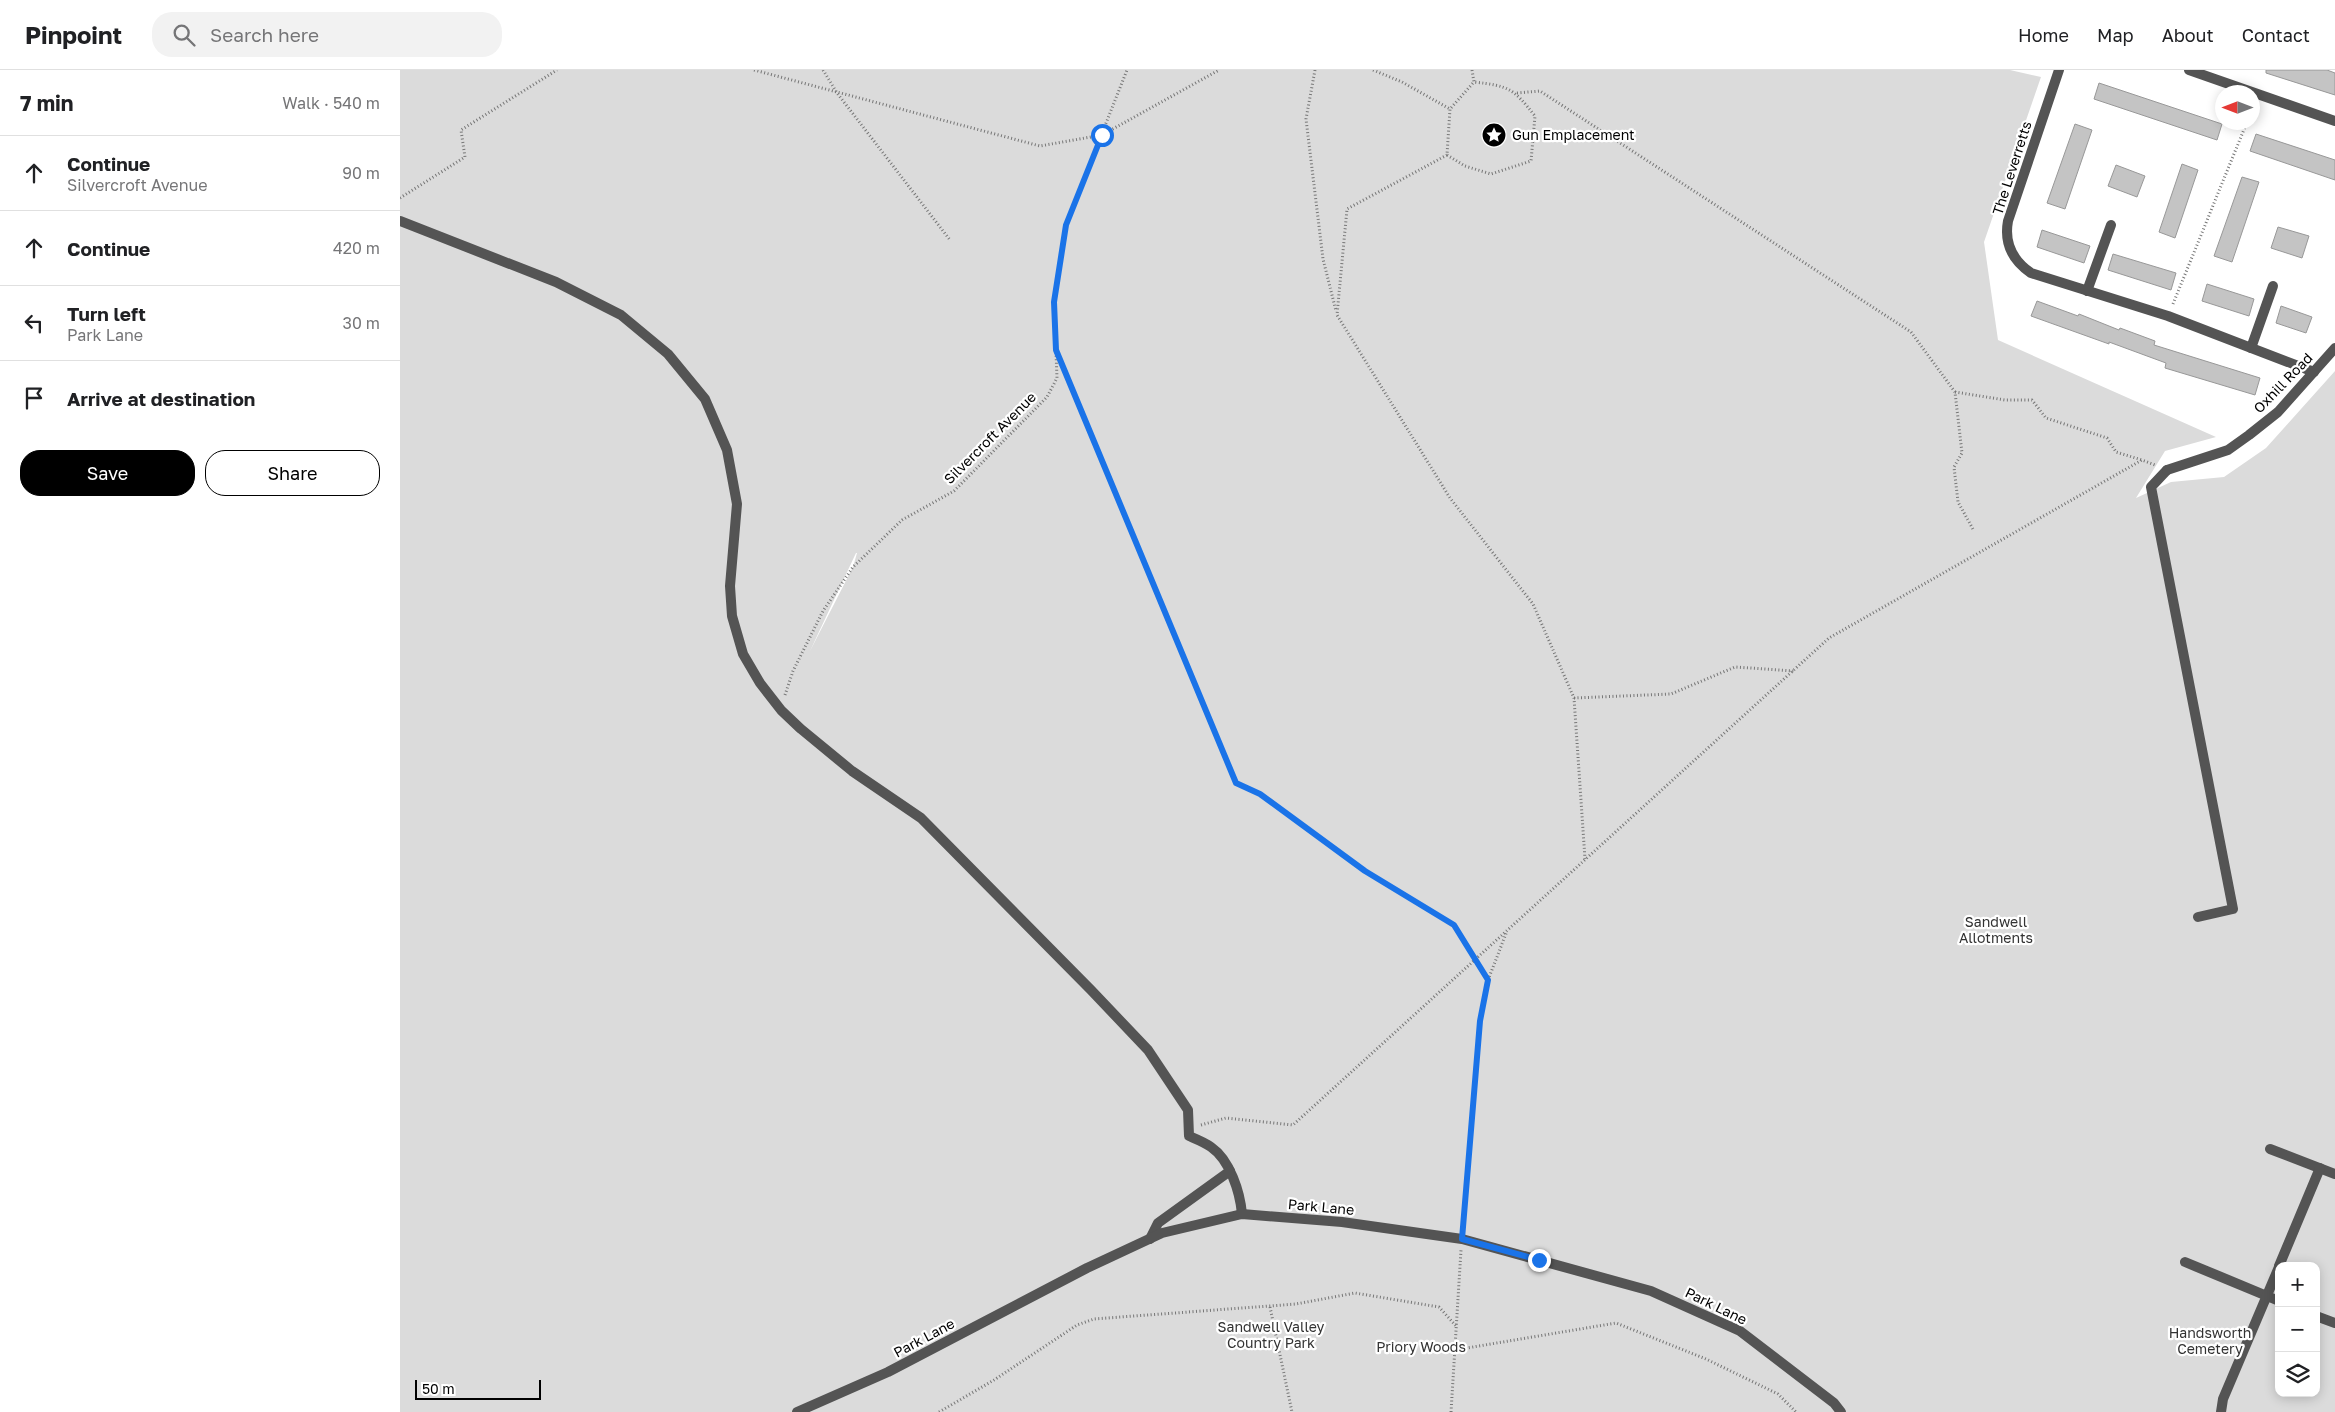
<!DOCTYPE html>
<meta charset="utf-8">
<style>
:root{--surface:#fff;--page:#f2f2f2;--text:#202124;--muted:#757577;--line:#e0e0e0;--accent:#000}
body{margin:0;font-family:"Golos Text",sans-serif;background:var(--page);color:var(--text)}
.controls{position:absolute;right:15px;bottom:15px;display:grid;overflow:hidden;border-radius:10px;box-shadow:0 2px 12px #0003}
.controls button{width:45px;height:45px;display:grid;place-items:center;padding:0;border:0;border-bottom:1px solid var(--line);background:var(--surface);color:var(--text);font:25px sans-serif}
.compass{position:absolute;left:1815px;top:15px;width:45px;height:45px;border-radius:50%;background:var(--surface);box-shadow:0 2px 12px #0003;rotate:270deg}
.scale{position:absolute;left:15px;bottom:12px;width:126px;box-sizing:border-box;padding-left:5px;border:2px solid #000;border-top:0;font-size:14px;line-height:18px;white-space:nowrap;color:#000;-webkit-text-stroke:4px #fff;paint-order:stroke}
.stop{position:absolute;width:15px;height:15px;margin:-11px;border:4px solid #1a73e8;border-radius:50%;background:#fff}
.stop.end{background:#1a73e8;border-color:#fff;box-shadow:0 1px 5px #0008}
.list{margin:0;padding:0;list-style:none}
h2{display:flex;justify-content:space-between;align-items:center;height:65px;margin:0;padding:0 20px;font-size:21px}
h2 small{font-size:16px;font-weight:400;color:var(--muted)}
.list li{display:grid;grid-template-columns:32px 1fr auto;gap:15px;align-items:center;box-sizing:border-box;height:75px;padding:0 20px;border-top:1px solid var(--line)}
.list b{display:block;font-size:19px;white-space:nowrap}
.list p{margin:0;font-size:16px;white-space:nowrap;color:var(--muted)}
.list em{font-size:16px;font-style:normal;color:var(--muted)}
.actions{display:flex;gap:10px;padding:15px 20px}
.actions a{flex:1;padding:11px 0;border:1px solid var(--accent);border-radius:20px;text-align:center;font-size:18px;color:var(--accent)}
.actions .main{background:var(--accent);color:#fff}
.icon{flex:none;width:28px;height:28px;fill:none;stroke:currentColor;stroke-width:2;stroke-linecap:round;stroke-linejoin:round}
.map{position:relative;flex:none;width:1935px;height:1342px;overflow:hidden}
header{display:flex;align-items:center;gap:30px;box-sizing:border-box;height:70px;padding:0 25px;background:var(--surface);border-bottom:1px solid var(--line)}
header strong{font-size:24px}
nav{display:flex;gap:28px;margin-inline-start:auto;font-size:18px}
.search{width:350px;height:45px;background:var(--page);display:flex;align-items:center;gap:12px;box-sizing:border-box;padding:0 18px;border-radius:20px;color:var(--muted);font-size:19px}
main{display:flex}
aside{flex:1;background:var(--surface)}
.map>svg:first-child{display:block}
.green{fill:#dbdbdb;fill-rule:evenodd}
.building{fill:#c4c4c4;stroke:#989898}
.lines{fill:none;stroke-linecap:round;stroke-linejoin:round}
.path{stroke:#767676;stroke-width:3;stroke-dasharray:1 2.5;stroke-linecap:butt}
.service{stroke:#545454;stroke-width:10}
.minor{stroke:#545454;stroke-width:10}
.tertiary{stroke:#545454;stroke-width:10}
.route{stroke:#1a73e8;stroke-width:6}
.labels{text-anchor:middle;stroke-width:4.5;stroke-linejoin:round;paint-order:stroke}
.poi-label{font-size:14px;fill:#000;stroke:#fff;text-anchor:start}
.street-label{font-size:14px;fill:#000;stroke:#fff}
.park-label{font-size:14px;fill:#323232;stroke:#fff}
</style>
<header>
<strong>Pinpoint</strong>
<div class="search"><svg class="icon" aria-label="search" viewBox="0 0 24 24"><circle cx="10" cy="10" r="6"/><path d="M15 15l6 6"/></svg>Search here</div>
<nav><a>Home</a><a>Map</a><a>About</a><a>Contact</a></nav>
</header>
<main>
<aside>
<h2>7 min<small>Walk · 540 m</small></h2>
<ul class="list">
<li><svg class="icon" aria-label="ahead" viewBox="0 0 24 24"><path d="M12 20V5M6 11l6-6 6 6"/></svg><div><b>Continue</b><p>Silvercroft Avenue</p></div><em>90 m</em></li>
<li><svg class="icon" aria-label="ahead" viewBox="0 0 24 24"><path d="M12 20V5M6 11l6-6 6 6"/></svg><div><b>Continue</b></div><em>420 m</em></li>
<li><svg class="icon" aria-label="left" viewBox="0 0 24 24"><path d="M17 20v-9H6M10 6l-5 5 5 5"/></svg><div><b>Turn left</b><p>Park Lane</p></div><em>30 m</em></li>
<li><svg class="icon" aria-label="arrive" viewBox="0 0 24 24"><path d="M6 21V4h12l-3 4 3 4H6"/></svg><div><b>Arrive at destination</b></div></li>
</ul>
<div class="actions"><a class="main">Save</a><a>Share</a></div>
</aside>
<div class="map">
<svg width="1935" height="1342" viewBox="0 0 1935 1342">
<rect width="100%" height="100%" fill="#fff"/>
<path class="green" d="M0,0H1610L1641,7L1584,172L1598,270L1816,367L1765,381L1736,428L1771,412L1824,407L1866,378L1935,301V1342H0ZM457,483L453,497L410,581L456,483ZM1879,1196H1916V1323H1879Z"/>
<g class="building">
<path d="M1866,0H1927L1935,3V25L1866,3Z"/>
<path d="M1699,13L1822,54L1817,70L1694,29Z"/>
<path d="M1675,54L1692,60L1665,139L1647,133Z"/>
<path d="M1856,64L1935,90V110L1850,81Z"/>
<path d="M1782,94L1798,100L1775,168L1759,162Z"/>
<path d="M1716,95L1745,106L1737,127L1708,116Z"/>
<path d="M1842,107L1859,112L1832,192L1814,186Z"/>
<path d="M1878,157L1909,166L1902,188L1871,178Z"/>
<path d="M1642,160L1690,176L1684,193L1637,177Z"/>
<path d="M1713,184L1776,203L1771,220L1708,200Z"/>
<path d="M1807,214L1854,229L1849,246L1802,231Z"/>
<path d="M1637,231L1678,246L1679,244L1719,260L1720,258L1755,271L1754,275L1860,308L1855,325L1765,298L1766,293L1709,272V274L1631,246Z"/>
<path d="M1881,236L1912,247L1906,263L1876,253Z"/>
</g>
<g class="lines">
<g class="path">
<path d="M354,0L640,76L702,65L819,0"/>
<path d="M423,0L437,23L550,170"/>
<path d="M915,0L906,49L923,189L936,241"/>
<path d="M973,0L1002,12L1050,39"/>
<path d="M1072,0L1074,12L1050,39L1047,85L1065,96L1091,104L1131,91L1135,46C1113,18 1109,16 1074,12"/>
<path d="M1117,23L1140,21L1511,262L1555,322L1562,383L1554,397L1558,432L1574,461"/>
<path d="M1047,85L947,139L937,245L1050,428L1133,534L1174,628L1185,789"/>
<path d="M0,128L65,87L61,60L157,0"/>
<path d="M1773,234L1847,52"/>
<path d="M656,280L836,713L861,724L965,801L1053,855L1088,910"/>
<path d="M1555,322L1605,330H1632L1646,348L1707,368L1716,382L1742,390"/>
<path d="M385,625L393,601L423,541L453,497L502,450L554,421L647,327L657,308L654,232L666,155L727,0"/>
<path d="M1174,628L1271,624L1335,597L1394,601"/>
<path d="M801,1055L826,1048L893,1055L1429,568L1742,390L1755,395"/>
<path d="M1063,1157L1080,951L1088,910L1107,861"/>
<path d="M870,1237L892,1342"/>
<path d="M1055,1280L1216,1253L1306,1289L1378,1324L1396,1342"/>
<path d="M539,1342L594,1310L677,1255L694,1249L896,1234L955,1223L1039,1237L1057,1257"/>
<path d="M1051,1342L1061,1180"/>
</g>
<g class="service">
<path d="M0,151L156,212L221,245L268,284L305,329L327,380L337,434L330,516L332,546L343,584L360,613L381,640L401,659L452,701L521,748L691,920L748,980L788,1040L789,1066C796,1069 804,1072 811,1077C830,1090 840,1122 842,1144"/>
<path d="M1687,221L1711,155"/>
<path d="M1851,278L1873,216"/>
<path d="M1767,400L1751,417L1833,839L1798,847"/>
<path d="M1870,1079L1935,1104"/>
<path d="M750,1169L758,1153L830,1101"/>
<path d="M1785,1192L1879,1231"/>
<path d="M1879,1196L1920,1098"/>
<path d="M1916,1246L1935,1253"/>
<path d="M1821,1342L1823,1329L1879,1197"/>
</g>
<g class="minor">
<path d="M1659,0L1608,151C1604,173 1612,190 1631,203L1768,246L1914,302"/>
<path d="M1789,0L1935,51"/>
<path d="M1767,400L1828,380L1849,365L1878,342L1935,278"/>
</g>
<path class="tertiary" d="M397,1342L488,1302L687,1198L762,1163L842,1144L942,1152L1062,1169L1251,1221L1340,1261L1434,1333L1441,1342"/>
</g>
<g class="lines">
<path class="route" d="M702,65L666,155L654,232L656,280L836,713L860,724L965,801L1054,855L1088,910L1080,951L1062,1169L1139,1190"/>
</g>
<defs>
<symbol id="sight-disc" viewBox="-11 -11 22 22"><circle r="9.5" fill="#000" stroke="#fff"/><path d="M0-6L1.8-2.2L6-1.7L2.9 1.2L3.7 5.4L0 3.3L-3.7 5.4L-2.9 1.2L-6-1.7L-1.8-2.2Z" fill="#fff"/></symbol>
</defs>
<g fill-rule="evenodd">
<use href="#sight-disc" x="1080" y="51" width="28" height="28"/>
</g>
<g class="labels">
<g class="poi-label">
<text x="1112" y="70">Gun Emplacement</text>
</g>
<g class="street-label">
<text transform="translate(1612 98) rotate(-72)" y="5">The Leverretts</text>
<text transform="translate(1883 313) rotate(-46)" y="5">Oxhill Road</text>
<text transform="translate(590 368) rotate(-45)" y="5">Silvercroft Avenue</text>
<text transform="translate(921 1137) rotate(5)" y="5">Park Lane</text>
<text transform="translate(1316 1236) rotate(26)" y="5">Park Lane</text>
<text transform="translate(524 1268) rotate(-28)" y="5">Park Lane</text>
</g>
<g class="park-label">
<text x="1596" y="857">Sandwell<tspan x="1596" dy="16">Allotments</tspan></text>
<text x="871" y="1262">Sandwell Valley<tspan x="871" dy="16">Country Park</tspan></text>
<text x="1810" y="1268">Handsworth<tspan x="1810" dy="16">Cemetery</tspan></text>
<text x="1021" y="1282">Priory Woods</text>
</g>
</g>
</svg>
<div class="controls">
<button>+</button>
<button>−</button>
<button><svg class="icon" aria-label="layers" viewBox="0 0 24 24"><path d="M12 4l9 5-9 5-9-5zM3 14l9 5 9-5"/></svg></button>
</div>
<svg class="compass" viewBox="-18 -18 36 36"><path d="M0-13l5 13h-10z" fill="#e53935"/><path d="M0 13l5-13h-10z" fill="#757577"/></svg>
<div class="scale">50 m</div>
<div class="stop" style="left:702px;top:65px"></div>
<div class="stop end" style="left:1139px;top:1190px"></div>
</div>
</main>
